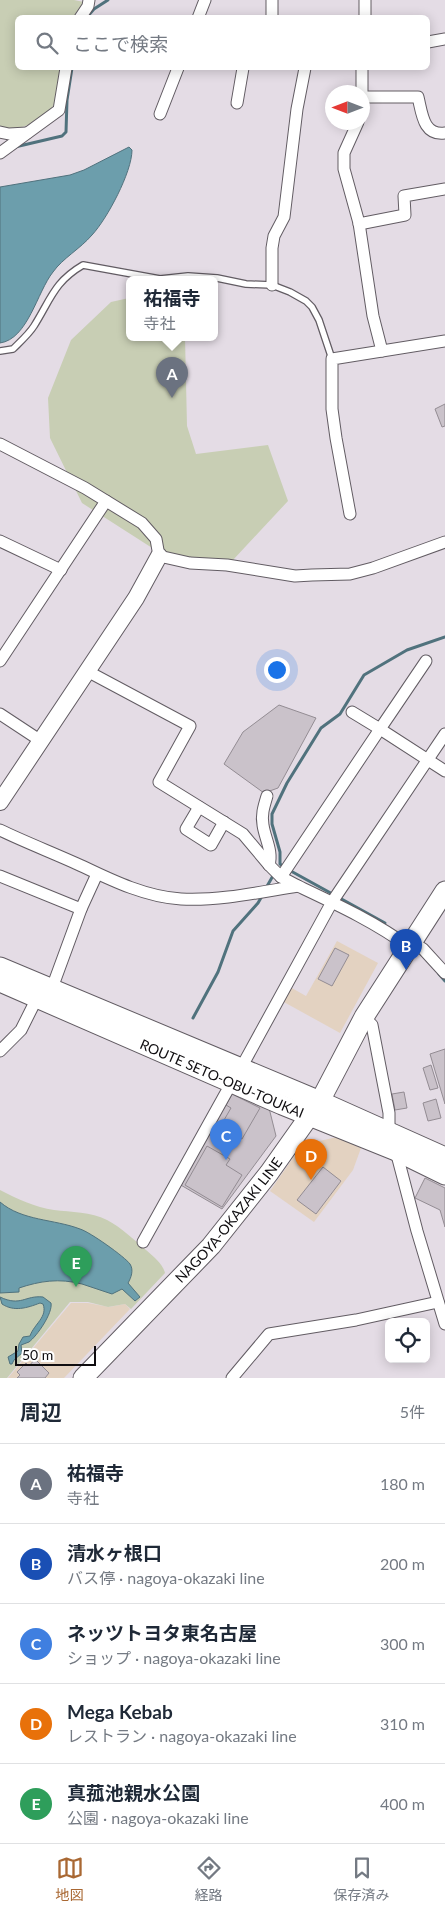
<!DOCTYPE html>
<html lang="ja">
<meta charset="utf-8">
<style>
:root{--surface:#fff;--page:#f6f6f7;--text:#1f2937;--muted:#747a83;--line:#e0e1e3;--accent:#a96833}
body{margin:0;font-family:Lato,"Noto Sans JP",sans-serif;background:var(--page);color:var(--text)}
.controls{position:absolute;right:15px;bottom:15px;display:grid;overflow:hidden;border-radius:8px;box-shadow:0 2px 12px #0003}
.controls button{width:45px;height:45px;display:grid;place-items:center;padding:0;border:0;border-bottom:1px solid var(--line);background:var(--surface);color:var(--text);font:25px sans-serif}
.compass{position:absolute;left:325px;top:85px;width:45px;height:45px;border-radius:50%;background:var(--surface);box-shadow:0 2px 12px #0003;rotate:270deg}
.scale{position:absolute;left:15px;bottom:12px;width:81px;box-sizing:border-box;padding-left:5px;border:2px solid #0f0d10;border-top:0;font-size:14px;line-height:18px;white-space:nowrap;color:#0f0d10;-webkit-text-stroke:4px #fff;paint-order:stroke}
.you{position:absolute;left:276px;top:669px;width:18px;height:18px;margin:-12px;border:4px solid #fff;border-radius:50%;background:#1a73e8;box-shadow:0 0 0 8px #1a73e833}
.badge{display:grid;place-items:center;width:32px;height:32px;border-radius:50%;background:var(--accent);color:#fff;font-size:16px;font-weight:700}
.pin{position:absolute;translate:-50% -41px;filter:drop-shadow(0 1px 2px #0008)}
.pin::after{content:'';position:absolute;top:26px;width:18px;height:15px;background:inherit;clip-path:polygon(0 0,100% 0,50% 100%)}
.popup{position:absolute;left:126px;top:276px;width:92px;height:65px;box-sizing:border-box;display:grid;place-content:center;border-radius:8px;background:var(--surface);filter:drop-shadow(0 1px 4px #0005);font-size:16px;white-space:nowrap;color:var(--muted)}
.popup b{font-size:19px;color:var(--text)}
.popup::after{content:'';position:absolute;left:50%;top:100%;margin-left:-10px;border:10px solid transparent;border-top-color:var(--surface)}
.list{margin:0;padding:0;list-style:none}
h2{display:flex;justify-content:space-between;align-items:center;height:65px;margin:0;padding:0 20px;font-size:21px}
h2 small{font-size:16px;font-weight:400;color:var(--muted)}
.list li{display:grid;grid-template-columns:32px 1fr auto;gap:15px;align-items:center;box-sizing:border-box;height:80px;padding:0 20px;border-top:1px solid var(--line)}
.list b{display:block;font-size:19px;white-space:nowrap}
.list p{margin:0;font-size:16px;white-space:nowrap;color:var(--muted)}
.list em{font-size:16px;font-style:normal;color:var(--muted)}
.icon{flex:none;width:28px;height:28px;fill:none;stroke:currentColor;stroke-width:2;stroke-linecap:round;stroke-linejoin:round}
.map{position:relative;flex:none;width:445px;height:1378px;overflow:hidden}
.search{position:absolute;background:var(--surface);box-shadow:0 2px 12px #0003;left:15px;right:15px;top:15px;height:55px;display:flex;align-items:center;gap:12px;box-sizing:border-box;padding:0 18px;border-radius:8px;color:var(--muted);font-size:19px}
.sheet{height:465px;background:var(--surface)}
nav{display:flex;justify-content:space-around;align-items:center;box-sizing:border-box;height:70px;border-top:1px solid var(--line);background:var(--surface);font-size:14px;color:var(--muted)}
nav a{display:grid;justify-items:center;gap:2px}
nav .on{color:var(--accent)}
.map>svg:first-child{display:block}
.commercial{fill:#e3d2c1}
.green{fill:#c8ceb4}
.water{fill:#6c9eac;stroke:#50727d}
.lines{fill:none;stroke-linecap:round;stroke-linejoin:round}
.stream{stroke:#50727d;stroke-width:3}
.building{fill:#cac2ca;stroke:#938c93}
.lane-casing{stroke:#625c63;stroke-width:8}
.street-casing{stroke:#625c63;stroke-width:13}
.secondary-casing{stroke:#625c63;stroke-width:18}
.primary-casing{stroke:#625c63;stroke-width:21}
.lane{stroke:#fff;stroke-width:5.5}
.street{stroke:#fff;stroke-width:11}
.secondary{stroke:#fff;stroke-width:16}
.primary{stroke:#fff;stroke-width:19}
.labels{text-anchor:middle;stroke-width:4;stroke-linejoin:round;paint-order:stroke}
.street-label{font-size:14px;fill:#0f0d10;stroke:#fff}
</style>
<div class="map">
<svg width="445" height="1378" viewBox="0 0 445 1378">
<rect width="100%" height="100%" fill="#e4dce5"/>
<g class="commercial">
<path d="M337,941L378,963L340,1033L282,1001L290,987L306,996Z"/>
<path d="M337,1137L361,1148L353,1170L314,1222L270,1191L302,1145Z"/>
<path d="M71,1303H88L109,1307L125,1304L130,1309L64,1378H8Z"/>
</g>
<g class="green">
<path d="M0,0H74L84,2L73,17L18,18V68H61C60,78 60,94 55,103C46,120 18,133 0,128Z"/>
<path d="M129,298L130,337H185L187,426L196,454L268,445L288,501L233,560L205,561L160,553L82,503L50,438L48,398L71,340L111,302Z"/>
<path d="M0,1190C17,1199 35,1207 54,1210C71,1212 91,1212 107,1220C121,1227 134,1240 146,1250C153,1256 163,1264 165,1273L131,1309L125,1304L108,1307L88,1302H70L7,1378H0Z"/>
</g>
<g class="water">
<path d="M129,147L132,150C132,172 107,219 92,235C80,249 63,258 53,272C37,292 28,339 0,343V187L70,175L84,170Z"/>
<path d="M0,1202C22,1221 54,1219 80,1229C90,1232 125,1257 130,1264C134,1270 131,1278 128,1283L140,1297L135,1301L122,1289L112,1294C102,1291 92,1287 82,1284C59,1278 40,1281 19,1288V1292L0,1293Z"/>
<path d="M0,1297C21,1307 25,1295 43,1297L51,1303C53,1313 37,1336 29,1342C26,1343 24,1344 21,1345L22,1353L14,1360L12,1364H10L8,1357L18,1351L19,1344L23,1337L30,1336C34,1324 48,1317 43,1304L40,1303C27,1308 14,1312 2,1304Z"/>
</g>
<g class="lines">
<g class="stream">
<path d="M87,17L94,9L108,0"/>
<path d="M15,147L62,136L66,132L67,100L72,68"/>
<path d="M284,867L280,864V852L272,824V814L287,783L321,728L340,714L364,675L407,650L445,637"/>
<path d="M289,870L385,923"/>
<path d="M266,888L274,874"/>
<path d="M439,974L445,981"/>
<path d="M193,1018L218,972L233,931L258,903L262,896"/>
</g>
</g>
<g class="building">
<path d="M445,404V426L442,427L435,409Z"/>
<path d="M279,705L316,718L278,788L264,793L224,764L243,732Z"/>
<path d="M335,948L349,955L332,986L318,979Z"/>
<path d="M445,1049V1104L430,1054Z"/>
<path d="M431,1065L438,1088L430,1090L423,1068Z"/>
<path d="M231,1092L269,1108L276,1136L222,1209L179,1184Z"/>
<path d="M404,1092L407,1108L395,1110L392,1094Z"/>
<path d="M232,1094L260,1108L242,1139L220,1127L231,1108L226,1105Z"/>
<path d="M436,1099L441,1118L428,1121L423,1103Z"/>
<path d="M207,1146L230,1159L226,1165L242,1175L222,1207L185,1185Z"/>
<path d="M323,1167L341,1181L316,1214L297,1200Z"/>
<path d="M425,1178L445,1188V1227L440,1210L415,1198Z"/>
<path d="M35,1359L49,1373L45,1378H17L20,1375L17,1372L26,1363L29,1366Z"/>
</g>
<g class="lines">
<defs>
<path id="lane" d="M0,351L13,349C20,342 29,334 34,326C51,299 54,282 83,265L160,279L188,276L217,278L246,284L272,285L290,292L306,301L312,307L319,320L332,359"/>
<g id="street">
<path d="M365,0V18"/>
<path d="M80,18L88,6L89,0"/>
<path d="M198,18L205,0"/>
<path d="M272,18V0"/>
<path d="M428,42L445,39"/>
<path d="M362,92V68"/>
<path d="M362,97H418C422,113 423,136 445,133"/>
<path d="M237,103L243,68"/>
<path d="M160,114L178,68"/>
<path d="M358,122L344,153V169L359,223L373,316L382,351"/>
<path d="M0,132L9,134L27,133"/>
<path d="M0,153L59,110L66,68"/>
<path d="M359,224L405,215L404,196L445,189"/>
<path d="M272,285V248L274,236L284,217L297,109L305,68"/>
<path d="M0,444L85,488L142,523L156,539L159,556L190,563L227,565L295,576L312,575L350,574L373,568L445,542"/>
<path d="M350,514L336,438L332,409V359L445,341"/>
<path d="M0,541L61,570"/>
<path d="M0,661L106,501"/>
<path d="M352,712L380,729L426,661"/>
<path d="M0,714L41,741"/>
<path d="M267,796C264,806 261,815 263,825C265,839 273,851 269,865"/>
<path d="M199,807L186,829L211,845L224,822"/>
<path d="M0,830C27,843 56,854 84,867C113,881 147,897 181,899C220,901 260,892 298,886L281,877L269,865L243,834L159,782L190,726L87,671"/>
<path d="M0,876L81,909"/>
<path d="M281,877L380,729L445,771"/>
<path d="M298,886C336,904 375,922 409,947"/>
<path d="M412,942L423,949L445,973"/>
<path d="M52,988L81,909L97,874"/>
<path d="M364,1017L372,1025L389,1113V1131"/>
<path d="M0,1051L21,1030L37,998"/>
<path d="M241,1068L332,902L445,734"/>
<path d="M396,1151L417,1231L445,1324"/>
<path d="M143,1242L232,1082"/>
<path d="M232,1378L269,1334L356,1320L438,1302"/>
</g>
<path id="secondary" d="M0,802L136,598L159,556"/>
<g id="primary">
<path d="M0,967L320,1101L445,1157"/>
<path id="s1" d="M0,982L282,1105L396,1151L445,1175"/>
<path id="s2" d="M83,1378L211,1246L269,1173L320,1101L364,1017L445,891"/>
</g>
</defs>
<use href="#lane" class="lane-casing"/>
<use href="#street" class="street-casing"/>
<use href="#secondary" class="secondary-casing"/>
<use href="#primary" class="primary-casing"/>
<use href="#lane" class="lane"/>
<use href="#street" class="street"/>
<use href="#secondary" class="secondary"/>
<use href="#primary" class="primary"/>
</g>
<g class="labels">
<g class="street-label">
<text dy="5" stroke="none"><textPath href="#s1" startOffset="242">ROUTE SETO-OBU-TOUKAI</textPath></text>
<text dy="5" stroke="none"><textPath href="#s2" startOffset="215">NAGOYA-OKAZAKI LINE</textPath></text>
</g>
</g>
</svg>
<div class="controls">
<button><svg class="icon" aria-label="locate" viewBox="0 0 24 24"><circle cx="12" cy="12" r="6"/><path d="M12 2v4M12 18v4M2 12h4M18 12h4"/></svg></button>
</div>
<svg class="compass" viewBox="-18 -18 36 36"><path d="M0-13l5 13h-10z" fill="#e53935"/><path d="M0 13l5-13h-10z" fill="#747a83"/></svg>
<div class="scale">50 m</div>
<div class="you"></div>
<div class="pin badge" style="left:172px;top:398px;background:#6b7280">A</div>
<div class="popup"><b>祐福寺</b>寺社</div>
<div class="pin badge" style="left:406px;top:970px;background:#1a4fb4">B</div>
<div class="pin badge" style="left:226px;top:1160px;background:#3f7fe0">C</div>
<div class="pin badge" style="left:311px;top:1180px;background:#e8710a">D</div>
<div class="pin badge" style="left:76px;top:1287px;background:#2e9e5b">E</div>
<div class="search"><svg class="icon" aria-label="search" viewBox="0 0 24 24"><circle cx="10" cy="10" r="6"/><path d="M15 15l6 6"/></svg>ここで検索</div>
</div>
<section class="sheet">
<h2>周辺<small>5件</small></h2>
<ul class="list">
<li><span class="badge" style="background:#6b7280">A</span><div><b>祐福寺</b><p>寺社</p></div><em>180 m</em></li>
<li><span class="badge" style="background:#1a4fb4">B</span><div><b>清水ヶ根口</b><p>バス停 · nagoya-okazaki line</p></div><em>200 m</em></li>
<li><span class="badge" style="background:#3f7fe0">C</span><div><b>ネッツトヨタ東名古屋</b><p>ショップ · nagoya-okazaki line</p></div><em>300 m</em></li>
<li><span class="badge" style="background:#e8710a">D</span><div><b>Mega Kebab</b><p>レストラン · nagoya-okazaki line</p></div><em>310 m</em></li>
<li><span class="badge" style="background:#2e9e5b">E</span><div><b>真菰池親水公園</b><p>公園 · nagoya-okazaki line</p></div><em>400 m</em></li>
</ul>
</section>
<nav>
<a class="on"><svg class="icon" aria-label="map" viewBox="0 0 24 24"><path d="M3 6l6-2 6 2 6-2v14l-6 2-6-2-6 2zM9 4v14M15 6v14"/></svg>地図</a>
<a><svg class="icon" aria-label="directions" viewBox="0 0 24 24"><path d="M12 3l9 9-9 9-9-9zM9 14v-3h6M13 9l2 2-2 2"/></svg>経路</a>
<a><svg class="icon" aria-label="saved" viewBox="0 0 24 24"><path d="M7 4h10v16l-5-4-5 4z"/></svg>保存済み</a>
</nav>
